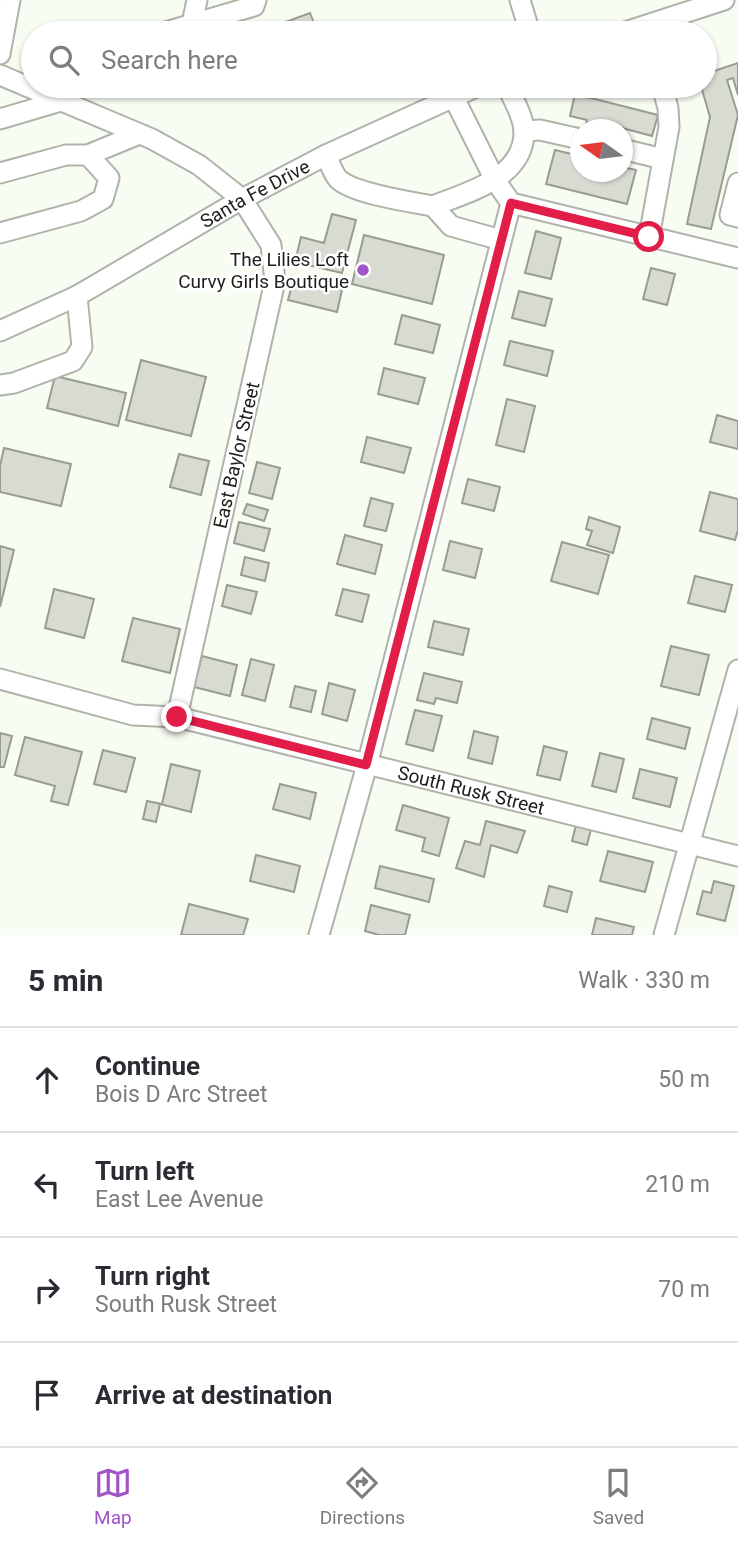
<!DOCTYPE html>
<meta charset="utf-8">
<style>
:root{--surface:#fff;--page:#f7f7f7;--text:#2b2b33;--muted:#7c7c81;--line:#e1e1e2;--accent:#a154c6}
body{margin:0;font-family:Roboto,sans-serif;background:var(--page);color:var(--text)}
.compass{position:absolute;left:570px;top:119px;width:63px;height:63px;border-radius:50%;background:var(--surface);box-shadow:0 2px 5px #0004;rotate:284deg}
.stop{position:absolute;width:21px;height:21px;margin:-16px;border:5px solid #e11d48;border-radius:50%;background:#fff}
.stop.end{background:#e11d48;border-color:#fff;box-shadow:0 2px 7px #0008}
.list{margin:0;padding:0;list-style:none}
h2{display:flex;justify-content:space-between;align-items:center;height:91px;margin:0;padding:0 28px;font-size:30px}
h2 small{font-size:23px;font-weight:400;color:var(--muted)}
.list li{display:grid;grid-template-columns:46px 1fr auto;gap:21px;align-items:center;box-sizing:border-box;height:105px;padding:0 28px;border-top:2px solid var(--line)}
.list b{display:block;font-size:26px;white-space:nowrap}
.list p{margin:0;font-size:23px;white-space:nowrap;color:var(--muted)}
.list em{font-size:23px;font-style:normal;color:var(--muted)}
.icon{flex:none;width:38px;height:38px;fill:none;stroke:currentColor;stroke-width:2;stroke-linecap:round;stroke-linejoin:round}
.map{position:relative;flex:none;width:738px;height:935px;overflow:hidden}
.search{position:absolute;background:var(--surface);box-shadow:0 2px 5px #0004;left:21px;right:21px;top:21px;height:77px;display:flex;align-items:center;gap:18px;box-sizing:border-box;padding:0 24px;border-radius:38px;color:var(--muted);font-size:26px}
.sheet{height:511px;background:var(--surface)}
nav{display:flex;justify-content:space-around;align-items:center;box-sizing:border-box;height:98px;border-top:2px solid var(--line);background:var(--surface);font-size:19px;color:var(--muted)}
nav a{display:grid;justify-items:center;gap:4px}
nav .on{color:var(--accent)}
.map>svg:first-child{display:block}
.building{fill:#d7dbd2;stroke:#989c93;stroke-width:2}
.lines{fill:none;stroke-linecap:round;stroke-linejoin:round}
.minor-casing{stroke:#afb3aa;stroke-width:23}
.minor{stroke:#fff;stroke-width:19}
.route{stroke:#e11d48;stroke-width:9}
.poi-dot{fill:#a154c6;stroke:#fff;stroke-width:2.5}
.labels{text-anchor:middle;stroke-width:5;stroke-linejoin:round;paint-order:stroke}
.street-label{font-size:19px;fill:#1d1f1b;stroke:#fff}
.poi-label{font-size:19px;fill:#1d1f1b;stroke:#fff;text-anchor:end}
</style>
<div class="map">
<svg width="738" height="935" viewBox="0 0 738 935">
<rect width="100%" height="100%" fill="#f8fdf3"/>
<g class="building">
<path d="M310,13L318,33H268L266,29Z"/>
<path d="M738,63V95L733,78L727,80L738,115L711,229L687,224L710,117L701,86H705V74Z"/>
<path d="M575,94L658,115L652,136L615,126L614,130H585L587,120L570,116Z"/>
<path d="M555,150L580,156V172H622V167L636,170L627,204L546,184Z"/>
<path d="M332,214L356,220L342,273L295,262L301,237L324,243Z"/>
<path d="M536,231L561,238L551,279L525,273Z"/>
<path d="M364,235L444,255L432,304L352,284Z"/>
<path d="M651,268L675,274L667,305L643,299Z"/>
<path d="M294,278L342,290L337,312L288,300Z"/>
<path d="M519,291L552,299L545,326L512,318Z"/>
<path d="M402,315L440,325L433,353L395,344Z"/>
<path d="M510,341L553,351L547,376L504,365Z"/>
<path d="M141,360L206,377L191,436L126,420Z"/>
<path d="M384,368L425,378L418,404L378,394Z"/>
<path d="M55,376L126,393L118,426L47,408Z"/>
<path d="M507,399L535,406L524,452L496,445Z"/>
<path d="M717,415L738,421V449L710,442Z"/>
<path d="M367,437L411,448L404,473L361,462Z"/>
<path d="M4,448L71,464L61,506L0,492V466Z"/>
<path d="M179,454L209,461L201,495L170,487Z"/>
<path d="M257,462L280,468L272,499L249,493Z"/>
<path d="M468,479L500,487L494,511L462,503Z"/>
<path d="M710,492L738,499V530L735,540L700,531Z"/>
<path d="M371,498L393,504L386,531L364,526Z"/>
<path d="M247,504L268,510L264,521L243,514Z"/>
<path d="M589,517L620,527L613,553L587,545L592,531L586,529Z"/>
<path d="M239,522L270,529L264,551L234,543Z"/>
<path d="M345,535L382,545L375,574L337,564Z"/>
<path d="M450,541L482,549L475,578L443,570Z"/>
<path d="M562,542L609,555L598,594L551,581Z"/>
<path d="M0,546L14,550L0,607Z"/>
<path d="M245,557L269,563L265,581L241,575Z"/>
<path d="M695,576L732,585L725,612L688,603Z"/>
<path d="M227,585L257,592L251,614L222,606Z"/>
<path d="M54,589L94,599L84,638L45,628Z"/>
<path d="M343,589L369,595L362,622L336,615Z"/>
<path d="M133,618L180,629L170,673L122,661Z"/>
<path d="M434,621L469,629L463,655L428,647Z"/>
<path d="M671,646L709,655L699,695L661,686Z"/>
<path d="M202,656L237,665L230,696L194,687Z"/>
<path d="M251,659L274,665L265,701L242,695Z"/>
<path d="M424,673L462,682L457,703L436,698L434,704L417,700Z"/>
<path d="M329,683L355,690L347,721L322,714Z"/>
<path d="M295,686L316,691L311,712L290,707Z"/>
<path d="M415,710L442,716L433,751L406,744Z"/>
<path d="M652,718L690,728L685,749L647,739Z"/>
<path d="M474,731L498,737L492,764L468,758Z"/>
<path d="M0,733L12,736L4,767H0Z"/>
<path d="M25,737L82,752L68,805L51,801L55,786L15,775Z"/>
<path d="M544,746L567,752L560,780L537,775Z"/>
<path d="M103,750L135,758L126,792L94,784Z"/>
<path d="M600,753L624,759L616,792L592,786Z"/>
<path d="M171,764L200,771L191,812L160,804L156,822L143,819L147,801L162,804Z"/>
<path d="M640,769L677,778L670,807L633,798Z"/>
<path d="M280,784L316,793L310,819L273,809Z"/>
<path d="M403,805L449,818L439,856L422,851L425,838L396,830Z"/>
<path d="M486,821L525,831L517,853L491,845L484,877L456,868L465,841L480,845Z"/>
<path d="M576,825L591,829L587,845L572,841Z"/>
<path d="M608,851L653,862L645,892L600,881Z"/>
<path d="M256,855L300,866L294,892L250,881Z"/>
<path d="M380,866L434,879L429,902L375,888Z"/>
<path d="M714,881L734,886L725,921L697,914L703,891L711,893Z"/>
<path d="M549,886L572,892L567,912L544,906Z"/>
<path d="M189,904L248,919L243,935H181Z"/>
<path d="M371,905L410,915L405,935H379L365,931Z"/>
<path d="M596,918L634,927L632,935H592Z"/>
</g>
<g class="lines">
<defs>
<g id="minor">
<path d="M520,0L530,33"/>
<path d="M192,24L197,0"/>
<path d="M162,33L254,6L256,0"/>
<path d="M622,33L724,0"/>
<path d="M0,54L10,0"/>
<path d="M0,75L152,139L199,165L242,199L271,245L275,281L177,717"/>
<path d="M453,96L495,180L511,203L738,258"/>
<path d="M0,119L61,101"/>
<path d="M524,131L540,130L580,139"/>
<path d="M622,149L663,159"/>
<path d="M88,155L139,134"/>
<path d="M326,155C329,162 333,173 338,179C354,194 411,202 433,206"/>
<path d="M0,173L66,155H88L109,178L103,199L81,211L0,233"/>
<path d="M738,183L730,215L738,217"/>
<path d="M649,237L669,127L668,108L662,86"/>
<path d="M501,240L451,226L433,206C468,192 524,178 524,132C524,117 513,99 507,86"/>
<path id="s1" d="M0,331L77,296L242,199L326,155L478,86"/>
<path d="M0,385L14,383L73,361L82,347L77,296"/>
<path id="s2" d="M0,679L133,715L177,717L738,856"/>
<path d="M319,935L367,765L511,203"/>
<path d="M664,935L738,670"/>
</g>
</defs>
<use href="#minor" class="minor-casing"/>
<use href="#minor" class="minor"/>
</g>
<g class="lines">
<path class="route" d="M177,717L366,765L511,203L649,237"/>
</g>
<circle class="poi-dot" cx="363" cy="270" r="7"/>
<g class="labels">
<g class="street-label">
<text dy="7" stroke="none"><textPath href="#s1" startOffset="290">Santa Fe Drive</textPath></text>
<text transform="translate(236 455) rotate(-77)" y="7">East Baylor Street</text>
<text dy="7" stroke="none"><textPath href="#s2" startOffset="485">South Rusk Street</textPath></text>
</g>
<g class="poi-label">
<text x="349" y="266">The Lilies Loft<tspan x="349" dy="22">Curvy Girls Boutique</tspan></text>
</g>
</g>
</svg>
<svg class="compass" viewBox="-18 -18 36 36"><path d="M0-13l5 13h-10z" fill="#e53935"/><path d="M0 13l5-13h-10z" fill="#7c7c81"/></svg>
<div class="stop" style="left:649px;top:237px"></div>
<div class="stop end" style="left:177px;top:717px"></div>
<div class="search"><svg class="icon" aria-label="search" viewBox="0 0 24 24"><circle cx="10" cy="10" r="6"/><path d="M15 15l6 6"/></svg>Search here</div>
</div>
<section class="sheet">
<h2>5 min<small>Walk · 330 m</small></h2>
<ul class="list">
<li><svg class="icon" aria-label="ahead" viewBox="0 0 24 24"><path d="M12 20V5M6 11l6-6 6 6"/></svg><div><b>Continue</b><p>Bois D Arc Street</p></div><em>50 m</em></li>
<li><svg class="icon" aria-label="left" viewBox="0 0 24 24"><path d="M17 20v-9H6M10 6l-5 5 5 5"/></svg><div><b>Turn left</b><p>East Lee Avenue</p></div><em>210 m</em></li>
<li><svg class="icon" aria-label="right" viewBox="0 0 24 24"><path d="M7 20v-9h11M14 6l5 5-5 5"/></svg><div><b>Turn right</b><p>South Rusk Street</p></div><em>70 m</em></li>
<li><svg class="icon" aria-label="arrive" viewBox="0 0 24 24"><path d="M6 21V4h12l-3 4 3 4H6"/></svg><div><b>Arrive at destination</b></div></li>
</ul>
</section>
<nav>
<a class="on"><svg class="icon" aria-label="map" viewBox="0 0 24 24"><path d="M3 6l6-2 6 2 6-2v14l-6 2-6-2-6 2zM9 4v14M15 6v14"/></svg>Map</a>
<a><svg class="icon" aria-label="directions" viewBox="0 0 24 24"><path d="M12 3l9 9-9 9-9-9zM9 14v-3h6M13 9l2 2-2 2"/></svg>Directions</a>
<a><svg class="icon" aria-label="saved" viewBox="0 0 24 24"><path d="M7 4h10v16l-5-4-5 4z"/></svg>Saved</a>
</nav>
